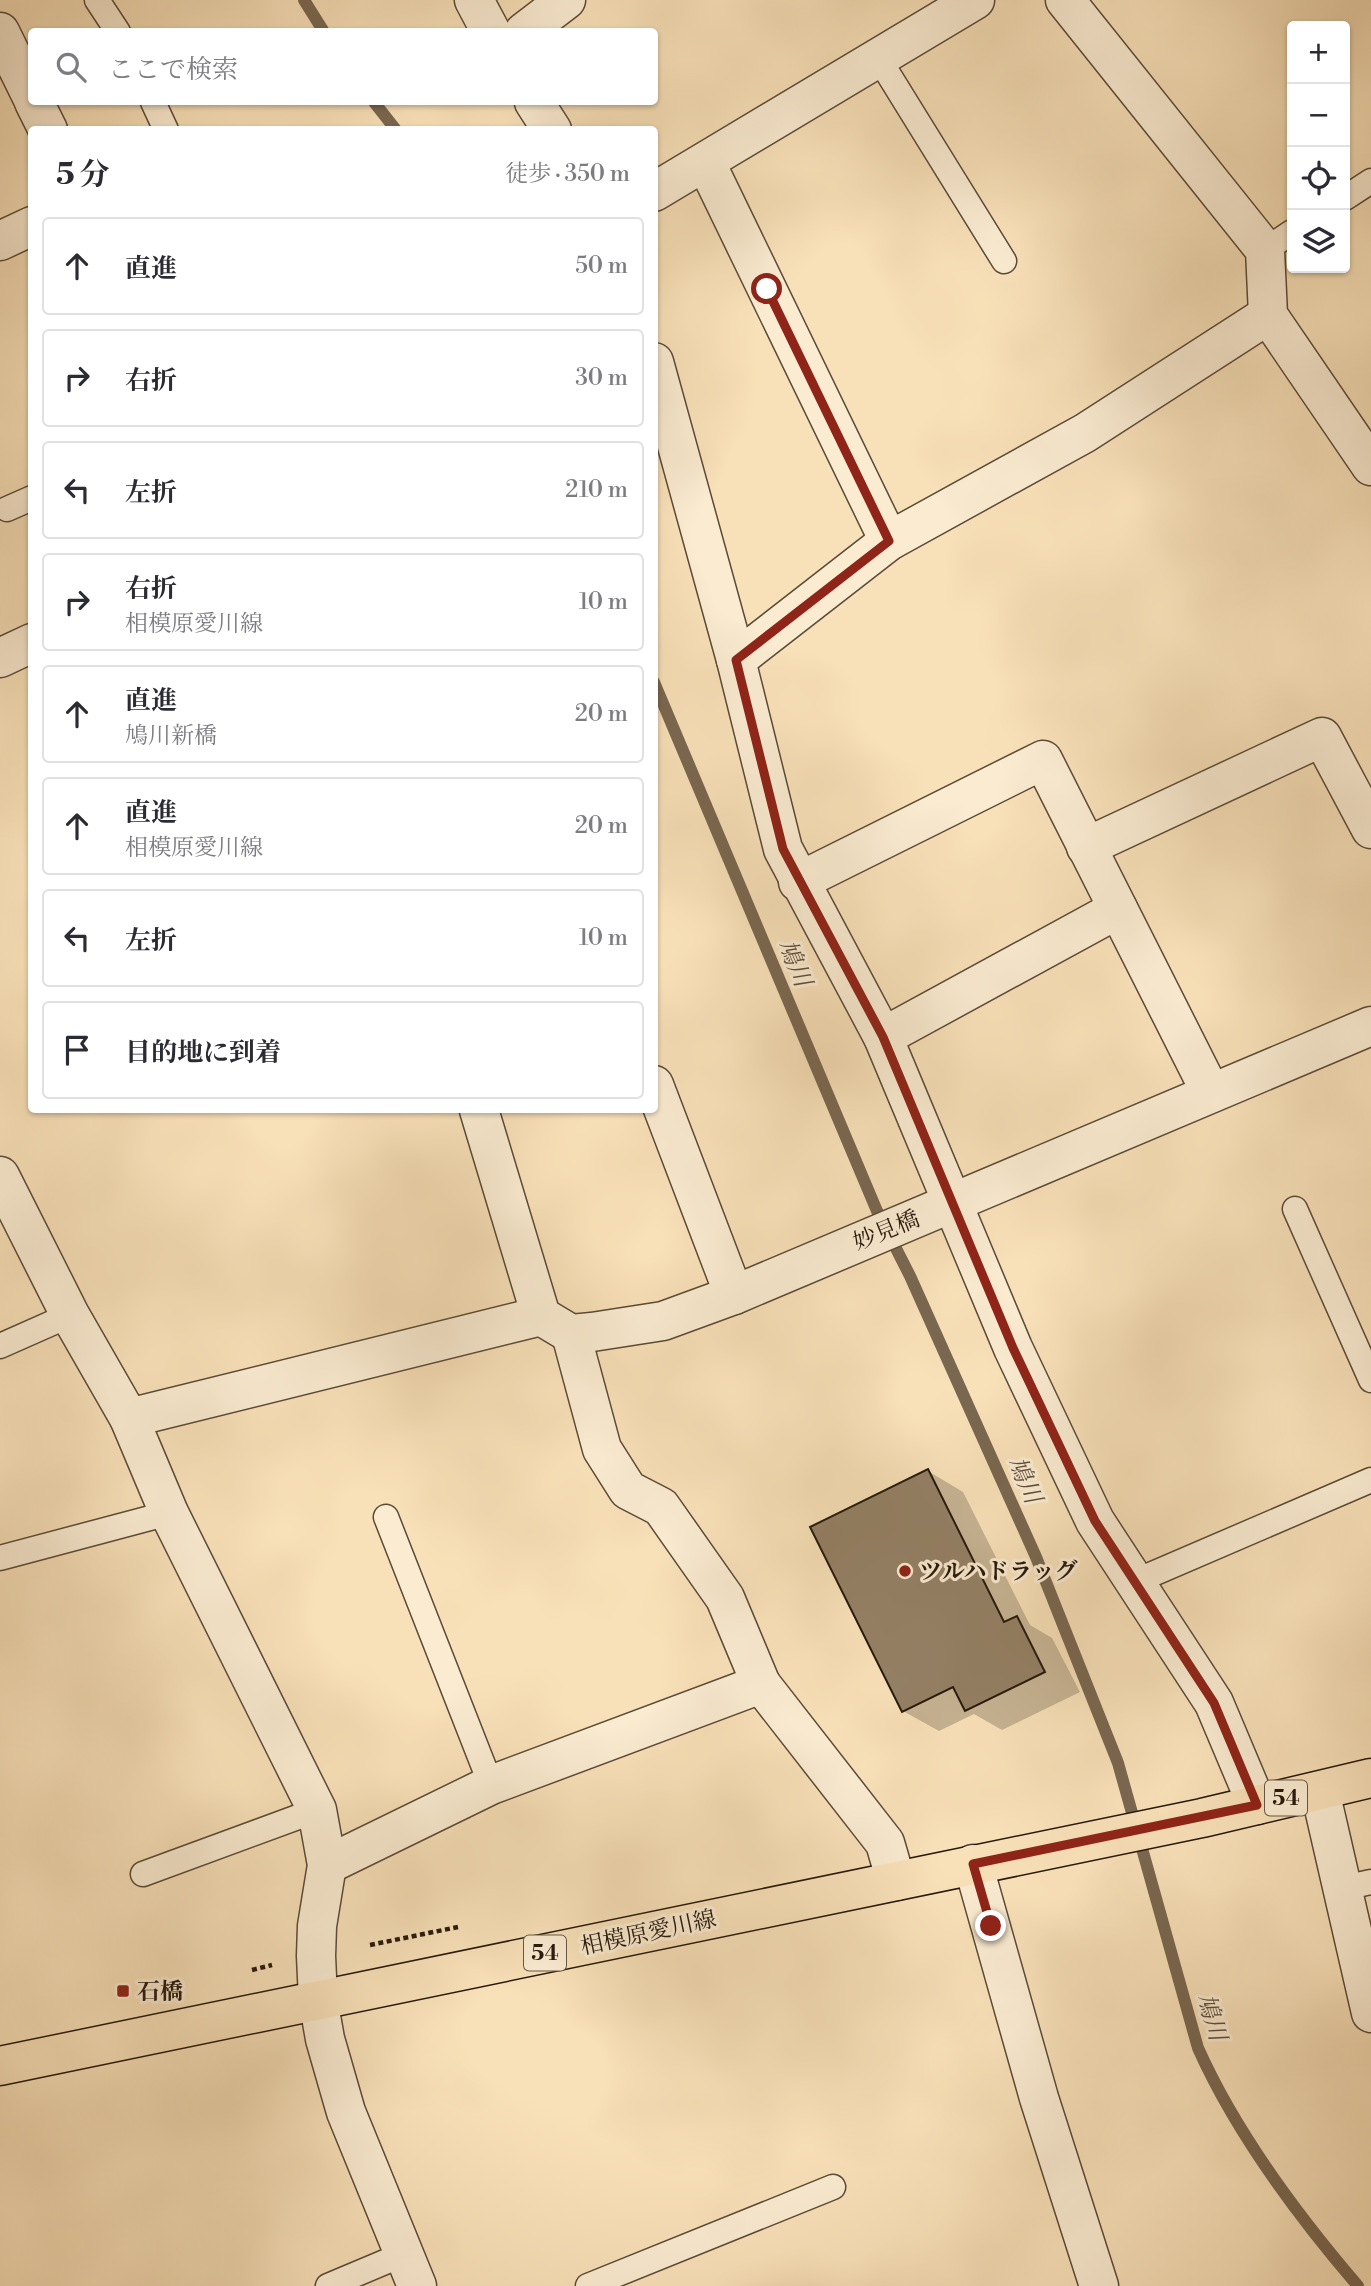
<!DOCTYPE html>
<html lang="ja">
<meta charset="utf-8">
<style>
:root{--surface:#fff;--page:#f7f7f7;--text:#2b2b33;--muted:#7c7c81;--line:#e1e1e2}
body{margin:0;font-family:"Libre Bodoni","Noto Serif JP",serif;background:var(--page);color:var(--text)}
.controls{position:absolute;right:21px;top:21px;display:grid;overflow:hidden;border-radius:7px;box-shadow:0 2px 5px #0004}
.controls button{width:63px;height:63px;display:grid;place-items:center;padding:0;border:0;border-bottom:2px solid var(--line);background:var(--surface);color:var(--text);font:35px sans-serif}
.stop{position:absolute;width:21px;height:21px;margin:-16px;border:5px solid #8f2418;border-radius:50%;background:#fff}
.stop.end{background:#8f2418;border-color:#fff;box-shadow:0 2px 7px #0008}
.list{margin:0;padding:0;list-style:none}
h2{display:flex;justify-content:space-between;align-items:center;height:91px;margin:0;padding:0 28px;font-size:30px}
h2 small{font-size:23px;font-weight:400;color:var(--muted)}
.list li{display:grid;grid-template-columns:46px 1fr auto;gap:21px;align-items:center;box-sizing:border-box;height:98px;margin:0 14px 14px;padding:0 14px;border:2px solid var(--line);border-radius:7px}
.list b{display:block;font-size:26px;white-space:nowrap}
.list p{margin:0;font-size:23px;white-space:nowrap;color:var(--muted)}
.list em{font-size:23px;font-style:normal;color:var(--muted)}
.icon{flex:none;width:38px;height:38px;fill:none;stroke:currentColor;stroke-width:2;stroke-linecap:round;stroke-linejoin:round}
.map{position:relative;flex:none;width:1371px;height:2286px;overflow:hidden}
.search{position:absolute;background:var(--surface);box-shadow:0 2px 5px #0004;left:28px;top:28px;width:630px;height:77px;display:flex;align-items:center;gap:18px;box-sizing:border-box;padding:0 24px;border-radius:7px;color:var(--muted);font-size:26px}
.panel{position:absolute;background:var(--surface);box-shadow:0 2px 5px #0004;left:28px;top:126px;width:630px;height:987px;border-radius:7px}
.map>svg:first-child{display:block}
.shadow{fill:#0003}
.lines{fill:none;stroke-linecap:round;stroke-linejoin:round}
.stream{stroke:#7a6750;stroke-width:12}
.building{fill:#948065;stroke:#27180c;stroke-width:2}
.lane-casing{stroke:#5b4a37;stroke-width:27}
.street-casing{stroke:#5b4a37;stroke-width:41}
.primary-casing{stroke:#27180c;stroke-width:41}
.path{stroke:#27180c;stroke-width:4.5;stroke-dasharray:5 3.5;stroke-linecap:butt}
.lane{stroke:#faebd1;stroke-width:24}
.street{stroke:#faebd1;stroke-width:38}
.primary{stroke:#f8e0b8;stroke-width:38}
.route{stroke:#8f2418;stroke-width:9}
.poi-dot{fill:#8f2418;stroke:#faebd1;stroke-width:2.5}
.labels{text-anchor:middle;stroke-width:6;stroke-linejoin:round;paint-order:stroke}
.shield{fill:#faebd1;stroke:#665747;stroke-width:2}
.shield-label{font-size:21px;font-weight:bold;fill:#27180c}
.street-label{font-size:23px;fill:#27180c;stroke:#faebd1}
.poi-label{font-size:23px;font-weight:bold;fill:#27180c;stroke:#faebd1;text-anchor:start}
.water-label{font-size:24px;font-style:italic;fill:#5e4d3a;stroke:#faebd1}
</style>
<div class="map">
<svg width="1371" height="2286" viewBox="0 0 1371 2286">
<rect width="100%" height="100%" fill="#f8e0b8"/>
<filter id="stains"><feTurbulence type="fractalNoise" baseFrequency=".00286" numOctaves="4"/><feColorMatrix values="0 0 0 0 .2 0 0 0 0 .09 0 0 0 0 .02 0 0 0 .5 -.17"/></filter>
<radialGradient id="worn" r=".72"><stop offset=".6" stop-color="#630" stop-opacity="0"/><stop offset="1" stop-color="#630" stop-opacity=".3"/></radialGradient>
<path class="shadow" d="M928,1471L963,1492L1030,1625L1052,1638L1080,1692L1002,1730L974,1714L939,1731L903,1711Z"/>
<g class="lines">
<g class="stream">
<path d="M304,0L324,32"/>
<path d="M374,102L396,130"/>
<path d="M654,682L877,1211L910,1276L1036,1557L1118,1763L1198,2048C1236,2133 1298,2216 1358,2286"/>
</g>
</g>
<path class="building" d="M928,1469L1004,1622L1017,1616L1045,1672L965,1711L953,1687L902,1712L810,1527Z"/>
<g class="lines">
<defs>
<g id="lane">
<path d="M97,0L118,32"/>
<path d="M879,59L1004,261"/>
<path d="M153,102L166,130"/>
<path d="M1345,198L1371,181"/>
<path d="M1265,250L1292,232"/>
<path d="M7,509L32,498"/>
<path d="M1295,1209L1371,1380"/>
<path d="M0,1346L70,1315"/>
<path d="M386,1517L491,1785"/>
<path d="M0,1558L169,1513"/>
<path d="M1134,1582L1371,1480"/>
<path d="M143,1874L317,1810"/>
<path d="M1343,1888L1371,1882"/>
<path d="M328,2286L404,2254"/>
<path d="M588,2286L833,2187"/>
</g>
<g id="street">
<path d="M474,0L491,32"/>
<path d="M1065,0L1265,250L1268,315L1371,466"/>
<path d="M0,32L32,97"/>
<path d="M524,32L566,0"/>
<path d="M34,102L48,130"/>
<path d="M534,102L552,130"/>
<path d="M706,163L889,541"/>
<path d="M654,192L975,0"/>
<path d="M0,241L32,226"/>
<path d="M654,362L736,660L783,849L883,1037L1013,1348L1095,1521L1214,1703L1257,1805"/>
<path d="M0,658L32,643"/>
<path d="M736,660L889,541L1085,433L1268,315"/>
<path d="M1086,847L1322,737L1371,829"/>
<path d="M798,882L1043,760L1211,1093"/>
<path d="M883,1037L1118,909"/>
<path d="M654,1085L734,1295"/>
<path d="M479,1110L541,1316L571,1334L592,1332L663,1321L734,1295L1371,1026"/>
<path d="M0,1176L70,1315L129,1418L169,1513L317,1810L327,1865L317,1926L316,1956L318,1999L325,2039L346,2112L417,2286"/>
<path d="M129,1418L541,1316"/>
<path d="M761,1684L885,1843L896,1881"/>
<path d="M1320,1791L1371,2013"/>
<path d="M973,1864L1039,2098L1099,2286"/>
<path d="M327,1865L491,1785L761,1684L725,1598L661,1507L628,1490L602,1449L571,1334"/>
</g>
<path id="primary" d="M0,2066L1202,1818L1371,1778"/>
</defs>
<use href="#lane" class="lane-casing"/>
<use href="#street" class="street-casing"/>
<use href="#primary" class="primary-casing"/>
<g class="path">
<path d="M370,1945L458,1927"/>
<path d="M252,1970L272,1965"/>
</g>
<use href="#lane" class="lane"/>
<use href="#street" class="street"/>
<use href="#primary" class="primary"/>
</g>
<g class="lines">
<path class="route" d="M767,289L889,541L736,660L783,849L883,1037L1013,1348L1095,1521L1214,1703L1257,1805L973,1864L991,1926"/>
</g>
<g class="poi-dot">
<circle cx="905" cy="1571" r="7"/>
<rect x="116" y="1984" width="14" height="14" rx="3.5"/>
</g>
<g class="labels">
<g class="shield">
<rect x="1265" y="1780.5" width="42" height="35" rx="5"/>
<rect x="524" y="1935.5" width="42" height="35" rx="5"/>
</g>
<g class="shield-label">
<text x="1286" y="1805">54</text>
<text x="545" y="1960">54</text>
</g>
<g class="street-label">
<text transform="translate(886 1230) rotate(-22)" y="8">妙見橋</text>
<text transform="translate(648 1932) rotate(-12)" y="8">相模原愛川線</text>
</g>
<g class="poi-label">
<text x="919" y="1579">ツルハドラッグ</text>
<text x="137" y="1999">石橋</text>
</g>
<g class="water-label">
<text transform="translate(795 963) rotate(67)" y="8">鳩川</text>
<text transform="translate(1025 1480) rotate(66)" y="8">鳩川</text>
<text transform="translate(1212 2017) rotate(73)" y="8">鳩川</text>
</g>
</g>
<rect width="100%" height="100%" filter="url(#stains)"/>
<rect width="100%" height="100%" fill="url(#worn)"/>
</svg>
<div class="controls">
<button>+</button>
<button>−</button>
<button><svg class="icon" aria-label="locate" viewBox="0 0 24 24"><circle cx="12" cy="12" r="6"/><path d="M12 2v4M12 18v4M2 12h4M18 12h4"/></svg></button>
<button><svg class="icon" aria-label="layers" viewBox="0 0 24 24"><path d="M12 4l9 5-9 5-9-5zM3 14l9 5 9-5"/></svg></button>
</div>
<div class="stop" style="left:767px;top:289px"></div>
<div class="stop end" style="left:991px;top:1926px"></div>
<div class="search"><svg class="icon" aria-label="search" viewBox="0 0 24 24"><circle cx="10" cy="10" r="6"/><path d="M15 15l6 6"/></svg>ここで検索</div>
<section class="panel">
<h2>5 分<small>徒歩 · 350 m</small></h2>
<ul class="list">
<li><svg class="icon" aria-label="ahead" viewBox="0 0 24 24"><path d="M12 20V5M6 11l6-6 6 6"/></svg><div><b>直進</b></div><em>50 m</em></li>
<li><svg class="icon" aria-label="right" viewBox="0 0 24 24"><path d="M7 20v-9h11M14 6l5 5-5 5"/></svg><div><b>右折</b></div><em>30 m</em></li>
<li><svg class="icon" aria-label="left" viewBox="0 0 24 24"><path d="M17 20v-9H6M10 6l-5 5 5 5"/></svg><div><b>左折</b></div><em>210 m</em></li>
<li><svg class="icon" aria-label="right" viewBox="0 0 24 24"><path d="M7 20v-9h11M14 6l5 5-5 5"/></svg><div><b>右折</b><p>相模原愛川線</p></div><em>10 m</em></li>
<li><svg class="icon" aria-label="ahead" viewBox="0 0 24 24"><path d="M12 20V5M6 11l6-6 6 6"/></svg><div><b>直進</b><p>鳩川新橋</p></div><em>20 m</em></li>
<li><svg class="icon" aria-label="ahead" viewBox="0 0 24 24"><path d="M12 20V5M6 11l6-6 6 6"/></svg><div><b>直進</b><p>相模原愛川線</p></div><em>20 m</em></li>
<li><svg class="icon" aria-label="left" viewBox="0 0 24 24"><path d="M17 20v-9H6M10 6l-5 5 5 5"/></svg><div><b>左折</b></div><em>10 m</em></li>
<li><svg class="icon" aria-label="arrive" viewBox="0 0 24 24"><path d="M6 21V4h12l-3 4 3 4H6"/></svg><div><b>目的地に到着</b></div></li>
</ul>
</section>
</div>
